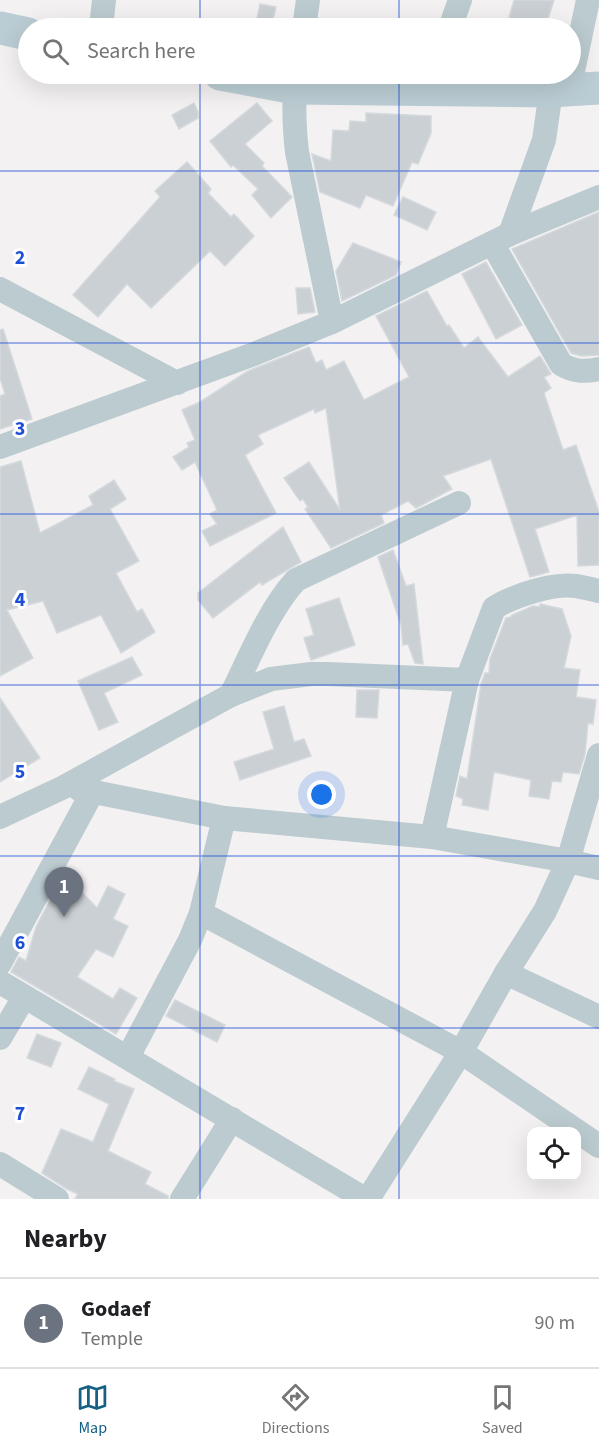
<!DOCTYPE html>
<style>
:root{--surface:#fff;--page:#f2f2f2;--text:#202124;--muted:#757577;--line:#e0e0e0;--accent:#156083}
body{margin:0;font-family:"Source Sans 3",sans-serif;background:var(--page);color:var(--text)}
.controls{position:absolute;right:18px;bottom:18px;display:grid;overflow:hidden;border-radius:12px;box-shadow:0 6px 24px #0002}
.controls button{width:54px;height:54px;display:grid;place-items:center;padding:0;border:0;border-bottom:2px solid var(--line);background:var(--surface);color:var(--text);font:30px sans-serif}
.you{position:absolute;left:322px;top:795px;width:21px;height:21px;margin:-15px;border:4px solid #fff;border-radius:50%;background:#1a73e8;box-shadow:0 0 0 9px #1a73e833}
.badge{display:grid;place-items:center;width:39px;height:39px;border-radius:50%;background:var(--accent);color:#fff;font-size:20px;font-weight:700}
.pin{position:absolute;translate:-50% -50px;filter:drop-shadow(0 2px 3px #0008)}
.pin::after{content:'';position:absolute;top:32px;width:21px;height:18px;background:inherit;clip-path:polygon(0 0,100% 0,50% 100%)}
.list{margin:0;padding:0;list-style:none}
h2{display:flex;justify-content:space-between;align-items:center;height:78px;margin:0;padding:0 24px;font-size:26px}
h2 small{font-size:20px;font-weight:400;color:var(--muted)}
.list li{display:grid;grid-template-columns:39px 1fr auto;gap:18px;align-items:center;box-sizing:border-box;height:90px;padding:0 24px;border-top:2px solid var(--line)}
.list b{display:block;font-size:22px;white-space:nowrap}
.list p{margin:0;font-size:20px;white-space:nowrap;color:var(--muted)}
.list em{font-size:20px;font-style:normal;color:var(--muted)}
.icon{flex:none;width:33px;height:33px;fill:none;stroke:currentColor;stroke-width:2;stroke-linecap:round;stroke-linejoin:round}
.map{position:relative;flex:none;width:599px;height:1199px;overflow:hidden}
.search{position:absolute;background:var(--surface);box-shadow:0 6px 24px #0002;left:18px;right:18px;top:18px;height:66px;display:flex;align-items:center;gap:15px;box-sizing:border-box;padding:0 21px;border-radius:33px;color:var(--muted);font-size:22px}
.sheet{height:168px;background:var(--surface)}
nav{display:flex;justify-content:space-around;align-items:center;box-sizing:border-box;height:84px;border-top:2px solid var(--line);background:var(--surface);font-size:16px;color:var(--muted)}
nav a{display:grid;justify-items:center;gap:3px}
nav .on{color:var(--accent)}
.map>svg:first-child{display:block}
.building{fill:#cbd0d4;stroke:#d4d9dd;stroke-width:1.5}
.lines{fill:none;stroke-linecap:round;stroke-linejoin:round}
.street{stroke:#bbcbcf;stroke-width:24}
.secondary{stroke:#bbcdd4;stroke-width:33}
.grid{fill:none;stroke:#1d4ed8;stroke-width:1.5;stroke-opacity:0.55}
.grid-label{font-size:20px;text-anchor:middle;font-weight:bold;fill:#1d4ed8;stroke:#fff;stroke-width:6;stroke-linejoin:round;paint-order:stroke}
</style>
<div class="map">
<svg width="599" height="1199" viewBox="0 0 599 1199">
<rect width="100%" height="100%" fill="#f4f1f2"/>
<g class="building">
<path d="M514,0H554L545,28H538L509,18Z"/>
<path d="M260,4L276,7L271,28H255Z"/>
<path d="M194,103L198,112V118L179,129L172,115Z"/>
<path d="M257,103L272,121L245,144L264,163L262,166L292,197L271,218L252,195L258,189L233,165L231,167L210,141Z"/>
<path d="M366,113L431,116V133L418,164L412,162L393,206L366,195L360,208L320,192L312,154L331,161L333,130L349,131L350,121L366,122Z"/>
<path d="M187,162L211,189L208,193L231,217L234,214L254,236L225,266L210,251L151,308L127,284L98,317L73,295L160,197L155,191Z"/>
<path d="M403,197L436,212L427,230L394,215Z"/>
<path d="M599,212V355L581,356L571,353L512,249Z"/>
<path d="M353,243L401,262L396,275L342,301L336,271Z"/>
<path d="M486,262L522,325L496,339L462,274Z"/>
<path d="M296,288H310L315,312L298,314Z"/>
<path d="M427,291L447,326L449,325L464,348L478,337L508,377L540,356L551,374L544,377L551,388L544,393L563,450L576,445L599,512V565L578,566L577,515L535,529L549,572L530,577L491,459L443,476L452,489L416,508L408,501L381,515L384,523L331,548L305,509L308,507L303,499L300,501L284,478L309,462L340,510L326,408L315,413L314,409L258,435L263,444L245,455L276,513L210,546L202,531L217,524L210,514L217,510L195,462L182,470L173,457L189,447L187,443L195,440L182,410L200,402L248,371L309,347L316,363L322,360L326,370L344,361L364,400L409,377L376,316Z"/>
<path d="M3,329L32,419L0,429V396L5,394L0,378V330Z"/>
<path d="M21,461L40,533L93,505L89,496L114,480L126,499L110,509L139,561L116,573L137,612L142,609L155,632L121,653L101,615L57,633L43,601L7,610L33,658L0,676V467Z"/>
<path d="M283,527L301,562L262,585L260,582L213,618L198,600V593Z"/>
<path d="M393,550L406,586L414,584L423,664L415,663L408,644L403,645L401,625L378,557Z"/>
<path d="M339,598L355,645L311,660L304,638L314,635L306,609Z"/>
<path d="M540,604L562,609L571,636L564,668L580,670L576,697L596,700L593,724L588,723L585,754L579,774L563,772L561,782L552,781L549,799L529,796L531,780L494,772L488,810L462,805L463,799L456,796L460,776L467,779L481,684L485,673H489L490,659L506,618L511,617L512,615L533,606L540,607Z"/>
<path d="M132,657L142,675L104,693L118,722L99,730L78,681Z"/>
<path d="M357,690H379L377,718L356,717Z"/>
<path d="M0,698L40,758L0,782Z"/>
<path d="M284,706L294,742L304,739L311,756L240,780L234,762L274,749L263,712Z"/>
<path d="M68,878L97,908L108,886L125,894L113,919L128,926L113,957L96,949L77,977L113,999L120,988L137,998L116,1034L11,972L19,957L26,961L36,927L57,887Z"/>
<path d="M175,1000L225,1025L217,1042L166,1016Z"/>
<path d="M37,1034L61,1043L51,1067L27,1058Z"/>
<path d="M89,1067L115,1079L114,1081L134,1089L108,1151L151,1172L145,1184L168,1196V1199H75L78,1194L67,1189L42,1173L61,1129L93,1142L109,1104L78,1089Z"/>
</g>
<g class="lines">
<g class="street">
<path d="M101,28L104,0"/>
<path d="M304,28L308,0"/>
<path d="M450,28L460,0"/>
<path d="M297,74C293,99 294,126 297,152L332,322"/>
<path d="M569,90L588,0"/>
<path d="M510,234L544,140L551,91"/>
<path d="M492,243L561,364C574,372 584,372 599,369"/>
<path d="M0,289L177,383"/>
<path d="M0,447L254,354L332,322L510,234L599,197"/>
<path d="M467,680L494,608C513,596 552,583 576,586C583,587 591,589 599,591"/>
<path d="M231,695C249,659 269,609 296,580L459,503"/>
<path d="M79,789L224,818"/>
<path d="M0,817L64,787L231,695L271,679L311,674H328L467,680L432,837L568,861L599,868"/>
<path d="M201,913L461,1052L599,1146"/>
<path d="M0,963L93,791"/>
<path d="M506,973L599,1017"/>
<path d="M0,982L365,1199"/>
<path d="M0,1038L24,997"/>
<path d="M128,1057L190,940L201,913L224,818L432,837"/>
<path d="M0,1164L57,1199"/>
<path d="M182,1199L232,1119"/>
<path d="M368,1199L461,1052L506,973L545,911L568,861L599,755"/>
</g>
<g class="secondary">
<path d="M0,28L28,34"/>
<path d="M220,74L295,88L551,91L599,88"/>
</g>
</g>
<path class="grid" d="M200,0V28M399,0V28M200,74V1199M399,74V1199M0,171H599M0,343H599M0,514H599M0,685H599M0,856H599M0,1028H599"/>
<g class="grid-label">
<text x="20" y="264">2</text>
<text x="20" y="435">3</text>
<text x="20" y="606">4</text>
<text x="20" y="778">5</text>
<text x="20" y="949">6</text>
<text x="20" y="1120">7</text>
</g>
</svg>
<div class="controls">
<button><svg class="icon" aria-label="locate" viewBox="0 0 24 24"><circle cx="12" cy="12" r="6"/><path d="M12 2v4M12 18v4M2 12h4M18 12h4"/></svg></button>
</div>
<div class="you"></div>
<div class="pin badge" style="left:64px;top:917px;background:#6b7280">1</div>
<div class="search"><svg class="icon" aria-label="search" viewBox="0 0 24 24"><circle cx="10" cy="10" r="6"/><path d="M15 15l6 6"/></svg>Search here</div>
</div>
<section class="sheet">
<h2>Nearby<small></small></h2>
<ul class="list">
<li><span class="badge" style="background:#6b7280">1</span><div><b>Godaef</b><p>Temple</p></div><em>90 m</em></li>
</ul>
</section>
<nav>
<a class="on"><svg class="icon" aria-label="map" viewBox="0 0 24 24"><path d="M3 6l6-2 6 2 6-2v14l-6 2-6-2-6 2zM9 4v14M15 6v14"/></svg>Map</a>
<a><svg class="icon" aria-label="directions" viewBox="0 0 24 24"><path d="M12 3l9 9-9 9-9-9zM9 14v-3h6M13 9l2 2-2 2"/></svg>Directions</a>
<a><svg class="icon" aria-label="saved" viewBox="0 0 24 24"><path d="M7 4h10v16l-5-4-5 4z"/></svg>Saved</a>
</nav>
